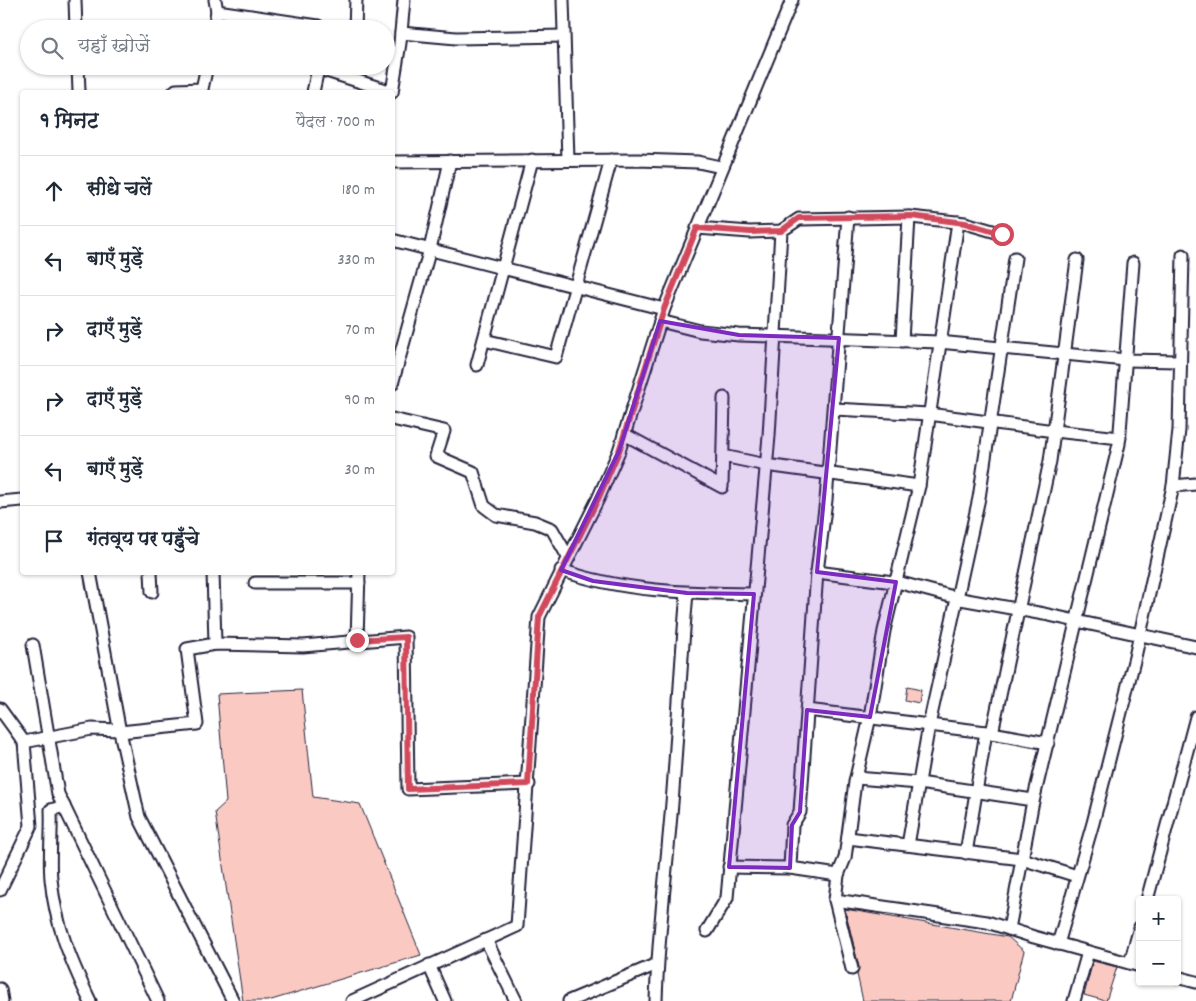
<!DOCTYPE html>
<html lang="hi">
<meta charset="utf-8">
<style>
:root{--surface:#fff;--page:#f2f2f3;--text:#1f2937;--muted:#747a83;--line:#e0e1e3}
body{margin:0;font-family:Dekko,"Playpen Sans Deva",sans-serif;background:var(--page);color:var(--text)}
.controls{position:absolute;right:15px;bottom:15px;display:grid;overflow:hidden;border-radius:5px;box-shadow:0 1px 4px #0004}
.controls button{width:45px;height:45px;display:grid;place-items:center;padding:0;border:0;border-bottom:1px solid var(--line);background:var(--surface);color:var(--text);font:25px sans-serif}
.stop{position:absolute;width:15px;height:15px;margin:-11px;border:4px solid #d1495b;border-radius:50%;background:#fff}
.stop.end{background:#d1495b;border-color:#fff;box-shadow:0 1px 5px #0008}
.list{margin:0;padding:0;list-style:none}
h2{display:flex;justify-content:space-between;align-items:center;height:65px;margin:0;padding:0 20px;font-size:21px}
h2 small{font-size:16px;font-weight:400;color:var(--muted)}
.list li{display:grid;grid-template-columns:32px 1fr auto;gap:15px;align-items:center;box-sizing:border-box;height:70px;padding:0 20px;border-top:1px solid var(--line)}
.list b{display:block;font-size:19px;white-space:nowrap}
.list em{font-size:16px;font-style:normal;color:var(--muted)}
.icon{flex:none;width:28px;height:28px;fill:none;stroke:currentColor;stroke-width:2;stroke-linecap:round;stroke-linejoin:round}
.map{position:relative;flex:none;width:1196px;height:1001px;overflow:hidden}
.search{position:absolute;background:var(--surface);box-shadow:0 1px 4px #0004;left:20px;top:20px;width:375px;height:55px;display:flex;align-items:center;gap:12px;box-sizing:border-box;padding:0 18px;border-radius:28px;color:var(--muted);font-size:19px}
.panel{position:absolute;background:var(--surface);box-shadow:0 1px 4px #0004;left:20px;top:90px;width:375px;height:485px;border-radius:5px}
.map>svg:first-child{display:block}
.building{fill:#facac2;stroke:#22223b}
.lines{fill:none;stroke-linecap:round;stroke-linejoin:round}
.street-casing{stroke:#22223b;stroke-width:15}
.street{stroke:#fff;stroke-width:11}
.route{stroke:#d1495b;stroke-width:6}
.marked{fill:#7b2cbf;fill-opacity:0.2;stroke:#7b2cbf;stroke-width:4;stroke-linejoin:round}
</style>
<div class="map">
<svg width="1196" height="1001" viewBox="0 0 1196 1001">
<rect width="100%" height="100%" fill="#fff"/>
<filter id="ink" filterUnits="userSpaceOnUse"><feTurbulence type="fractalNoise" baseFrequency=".02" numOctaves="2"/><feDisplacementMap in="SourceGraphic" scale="10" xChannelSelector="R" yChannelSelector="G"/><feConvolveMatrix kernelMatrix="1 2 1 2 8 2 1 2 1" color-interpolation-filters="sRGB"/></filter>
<g filter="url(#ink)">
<g class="building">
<path d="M907,687L921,690L919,703L905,700Z"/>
<path d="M302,690L313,797L360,804L421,955L268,1001H243L215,812L226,802L217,694Z"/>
<path d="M845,909L1008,937L1024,951L1011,1001H863L857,974L859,967Z"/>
<path d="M1093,961L1117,967L1106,1001L1084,995Z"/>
</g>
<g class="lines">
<defs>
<g id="street">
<path d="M75,0L76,29"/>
<path d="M215,0L217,11L318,26L317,29"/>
<path d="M563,0L568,160"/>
<path d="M214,29L217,11"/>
<path d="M355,29L356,0"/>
<path d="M401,33L456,38L563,36"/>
<path d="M78,66L79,92"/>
<path d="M311,66L392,92"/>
<path d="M174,92L176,90L202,89L207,66"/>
<path d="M313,92L318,69"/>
<path d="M392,92L400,43L404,0"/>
<path d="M392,162L638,160L698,162L721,167"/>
<path d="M697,228L750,232L781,231L799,219L911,217L965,223L1003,234"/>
<path d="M392,240L664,309"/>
<path d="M660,321L700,331L739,335L939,342L1126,360L1179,361"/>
<path d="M484,340L556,357L611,160"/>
<path d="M902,341L909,217"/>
<path d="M477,365L532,160"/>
<path d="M392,384L430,249L450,161"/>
<path d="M834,409L929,414L1054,431L1120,438"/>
<path d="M392,419L444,431L436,456L473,472L484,506L496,515L535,522L552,529L568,557"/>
<path d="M624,434L722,487L724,398"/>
<path d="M723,456L766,465L919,486"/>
<path d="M1173,486L1196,484"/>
<path d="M0,502L22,500"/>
<path d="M561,570C623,592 688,593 754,594"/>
<path d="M90,572L119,727L139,817L233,1001"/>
<path d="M151,572L152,592"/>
<path d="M213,572L215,644"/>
<path d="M817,572L901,583L961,599L1044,614L1196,647"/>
<path d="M255,583H359"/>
<path d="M357,640L359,572"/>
<path d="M33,645L58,794L158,1001"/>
<path d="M0,709L24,742"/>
<path d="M807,710L986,732L1048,743"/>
<path d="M120,732L197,724L187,649L215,644L303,646L406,637L408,789L529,784"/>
<path d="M992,733L1050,461L1077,260"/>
<path d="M856,778L919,783L1033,800"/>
<path d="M64,806L51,810C52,833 49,857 51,879C55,924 71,961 90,1001"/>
<path d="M848,838L1022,859L1077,876"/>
<path d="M908,845L929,725L979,498L1015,258"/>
<path d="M966,853L986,732"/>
<path d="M729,867L790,868L838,875"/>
<path d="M790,868L792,825L800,812L817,572L826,500L848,217"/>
<path d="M0,890L31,826L24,742L92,729L120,730"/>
<path d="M835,900L987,922L1034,937L1140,966"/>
<path d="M1147,900L1196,717"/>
<path d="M1009,929L1032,806L1119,444L1133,263"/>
<path d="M707,931L727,898L769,436L781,231"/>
<path d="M486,940L516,1001"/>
<path d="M1058,944L1093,823L1135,657L1173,486L1179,430L1183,255"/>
<path d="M1130,963L1140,927"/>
<path d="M429,965L445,1001"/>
<path d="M852,969L835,900L838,875L845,858L855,782L870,717L884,631L919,486L958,222"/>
<path d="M1177,977L1196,982"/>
<path d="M0,989L2,1001"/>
<path d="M352,1001L517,926L539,617L598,499L619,451L664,309L792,0"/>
<path d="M569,1001L657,964"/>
<path d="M656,1001C658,930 668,860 673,790C678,724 681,659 687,593"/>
<path d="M1074,1001L1088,952"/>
</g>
</defs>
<use href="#street" class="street-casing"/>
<use href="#street" class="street"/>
</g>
</g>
<g class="lines" filter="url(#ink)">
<path class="route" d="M357,640L406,637L408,789L528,784L539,617L598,499L619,451L664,309L697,228L750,232L781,231L799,218L911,216L965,223L1002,234"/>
</g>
<path class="marked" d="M660,321L739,335L839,338L817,572L896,582L870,717L807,710L800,812L792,825L790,868L729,867L754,594L687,593L593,581L561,570L619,451Z"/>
</svg>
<div class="controls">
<button>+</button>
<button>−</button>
</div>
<div class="stop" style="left:1002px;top:234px"></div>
<div class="stop end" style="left:357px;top:640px"></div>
<div class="search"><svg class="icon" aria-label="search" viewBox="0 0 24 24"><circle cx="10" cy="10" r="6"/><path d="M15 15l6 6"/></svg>यहाँ खोजें</div>
<section class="panel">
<h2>9 मिनट<small>पैदल · 700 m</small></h2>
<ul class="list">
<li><svg class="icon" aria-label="ahead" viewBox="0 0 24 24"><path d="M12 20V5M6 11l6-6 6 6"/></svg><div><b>सीधे चलें</b></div><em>180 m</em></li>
<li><svg class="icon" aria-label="left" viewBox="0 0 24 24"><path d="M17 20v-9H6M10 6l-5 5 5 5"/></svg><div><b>बाएँ मुड़ें</b></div><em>330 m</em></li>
<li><svg class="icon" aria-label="right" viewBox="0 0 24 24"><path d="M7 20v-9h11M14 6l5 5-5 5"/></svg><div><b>दाएँ मुड़ें</b></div><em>70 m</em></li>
<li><svg class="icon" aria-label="right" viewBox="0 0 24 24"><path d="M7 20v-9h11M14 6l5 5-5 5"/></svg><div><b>दाएँ मुड़ें</b></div><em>90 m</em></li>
<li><svg class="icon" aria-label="left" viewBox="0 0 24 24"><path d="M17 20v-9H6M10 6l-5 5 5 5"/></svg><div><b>बाएँ मुड़ें</b></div><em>30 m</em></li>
<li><svg class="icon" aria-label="arrive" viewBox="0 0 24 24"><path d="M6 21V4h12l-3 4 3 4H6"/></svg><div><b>गंतव्य पर पहुँचे</b></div></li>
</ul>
</section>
</div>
